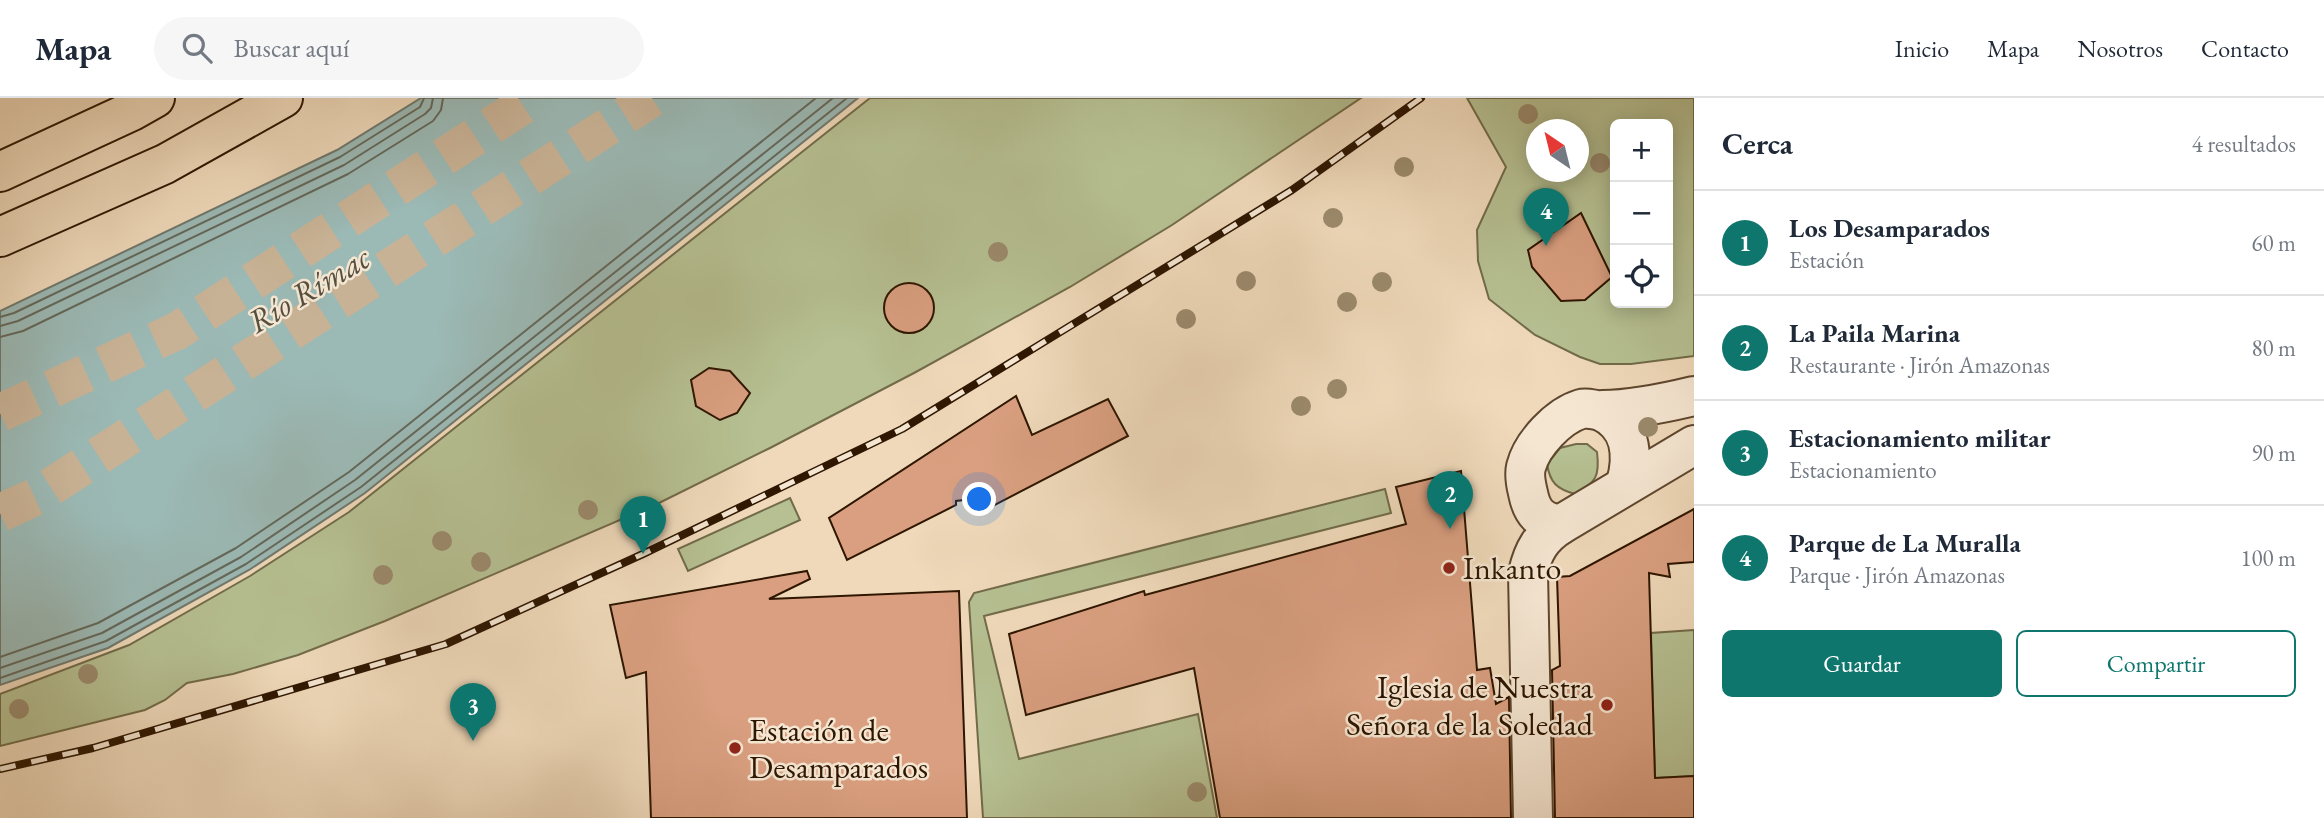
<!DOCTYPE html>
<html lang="es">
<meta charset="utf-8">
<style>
:root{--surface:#fff;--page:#f6f6f7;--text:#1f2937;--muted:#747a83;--line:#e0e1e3;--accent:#0f766e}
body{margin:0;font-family:"EB Garamond",serif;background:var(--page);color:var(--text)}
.controls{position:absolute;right:21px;top:21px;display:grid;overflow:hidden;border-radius:10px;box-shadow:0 4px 18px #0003}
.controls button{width:63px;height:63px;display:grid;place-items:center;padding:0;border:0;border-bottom:2px solid var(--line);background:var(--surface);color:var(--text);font:35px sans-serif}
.compass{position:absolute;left:1526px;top:21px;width:63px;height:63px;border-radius:50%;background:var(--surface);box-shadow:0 4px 18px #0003;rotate:325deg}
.you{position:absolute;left:980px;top:402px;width:24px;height:24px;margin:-18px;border:5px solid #fff;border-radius:50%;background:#1a73e8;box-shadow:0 0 0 10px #1a73e833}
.badge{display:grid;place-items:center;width:46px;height:46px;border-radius:50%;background:var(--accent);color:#fff;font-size:23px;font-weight:700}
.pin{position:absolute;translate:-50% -58px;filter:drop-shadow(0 2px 4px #0008)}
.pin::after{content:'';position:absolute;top:37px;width:24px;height:21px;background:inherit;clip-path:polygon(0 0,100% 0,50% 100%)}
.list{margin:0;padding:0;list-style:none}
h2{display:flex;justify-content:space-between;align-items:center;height:91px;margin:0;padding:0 28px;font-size:30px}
h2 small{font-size:23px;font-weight:400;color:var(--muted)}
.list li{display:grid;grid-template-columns:46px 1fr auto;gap:21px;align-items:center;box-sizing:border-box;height:105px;padding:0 28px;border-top:2px solid var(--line)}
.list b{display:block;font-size:26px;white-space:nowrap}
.list p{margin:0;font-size:23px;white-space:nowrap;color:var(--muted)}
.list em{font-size:23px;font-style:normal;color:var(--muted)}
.actions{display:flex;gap:14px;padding:21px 28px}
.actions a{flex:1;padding:16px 0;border:2px solid var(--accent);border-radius:10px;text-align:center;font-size:24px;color:var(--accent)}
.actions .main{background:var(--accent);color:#fff}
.icon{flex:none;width:38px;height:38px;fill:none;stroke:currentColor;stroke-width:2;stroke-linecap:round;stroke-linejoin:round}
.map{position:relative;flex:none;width:1694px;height:720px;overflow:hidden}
header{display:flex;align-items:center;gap:42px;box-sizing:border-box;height:98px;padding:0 35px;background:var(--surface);border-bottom:2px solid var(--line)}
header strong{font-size:33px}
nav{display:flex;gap:38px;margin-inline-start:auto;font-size:24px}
.search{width:490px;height:63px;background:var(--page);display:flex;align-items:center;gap:18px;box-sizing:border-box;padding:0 24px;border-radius:38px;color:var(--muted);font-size:26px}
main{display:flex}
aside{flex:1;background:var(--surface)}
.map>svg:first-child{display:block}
.green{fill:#b6c092;stroke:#726b49;stroke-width:2;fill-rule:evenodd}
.water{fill:#9bb9b5;stroke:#6f786d;stroke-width:2}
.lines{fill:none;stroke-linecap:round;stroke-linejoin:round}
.shore{stroke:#64685a;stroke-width:2}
.building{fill:#d99f80;stroke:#2e1600;stroke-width:2}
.motorway-tunnel{stroke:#c8b295;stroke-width:38;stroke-dasharray:38 19;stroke-linecap:butt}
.minor-casing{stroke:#5e472e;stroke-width:42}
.motorway-casing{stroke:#2e1600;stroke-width:42}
.minor{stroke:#f5e6d2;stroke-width:38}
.motorway{stroke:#efd9ba;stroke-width:38}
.rail-casing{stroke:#2e1600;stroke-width:8}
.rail{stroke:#f5e6d2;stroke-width:5;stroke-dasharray:16;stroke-linecap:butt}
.tree{fill:#9b8a6c}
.poi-dot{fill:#8f2418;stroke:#f5e6d2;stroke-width:2.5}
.labels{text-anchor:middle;stroke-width:5;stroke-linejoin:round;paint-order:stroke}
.poi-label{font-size:32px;fill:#2e1600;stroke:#f5e6d2;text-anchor:start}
.water-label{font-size:33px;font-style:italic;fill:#544f3f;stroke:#f5e6d2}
</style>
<header>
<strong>Mapa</strong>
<div class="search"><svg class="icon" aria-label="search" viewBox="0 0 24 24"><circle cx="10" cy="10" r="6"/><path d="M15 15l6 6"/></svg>Buscar aquí</div>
<nav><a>Inicio</a><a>Mapa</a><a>Nosotros</a><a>Contacto</a></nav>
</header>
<main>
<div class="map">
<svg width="1694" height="720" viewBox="0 0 1694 720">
<rect width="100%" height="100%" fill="#efd9ba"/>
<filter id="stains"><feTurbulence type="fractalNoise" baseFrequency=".00286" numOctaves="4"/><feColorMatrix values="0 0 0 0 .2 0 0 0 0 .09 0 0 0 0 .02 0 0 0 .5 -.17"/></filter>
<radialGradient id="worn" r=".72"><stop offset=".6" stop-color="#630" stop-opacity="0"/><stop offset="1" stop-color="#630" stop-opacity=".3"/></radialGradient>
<g class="green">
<path d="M870,0H1361L1172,127L1070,189L914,275L770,350L657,406L385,523L298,557L233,576L187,585L165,602L145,612L0,648V596L129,547L250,478L349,414Z"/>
<path d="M1467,0H1694V258L1631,266H1600L1580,259L1535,237L1489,201L1478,163L1477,132L1506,69ZM1615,26H1668V205H1615ZM1536,32H1578V74H1536Z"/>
<path d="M1576,346H1587L1597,354C1600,379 1596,384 1575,396C1557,391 1550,385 1547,366L1560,350Z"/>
<path d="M1385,391L1391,415L984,518L1019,661L1198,616L1217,720H983L969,504L974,495Z"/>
<path d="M790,400L800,422L688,473L678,451Z"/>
<path d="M1694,532V678L1655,680L1651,535Z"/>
</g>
<path class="water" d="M421,0H858L365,395L249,472L108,550L0,587V213L337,52Z"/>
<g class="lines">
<g class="shore">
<path d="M0,219L14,215L340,59L420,9L424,0"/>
<path d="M0,228L18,223L344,67L425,16L431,10L433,0"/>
<path d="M0,239L23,233L348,76L433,23L441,12L443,0"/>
<path d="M0,559L98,525L236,450L349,374L816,0"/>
<path d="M0,570L102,535L241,459L355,382L833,0"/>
<path d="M0,580L106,543L246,466L361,389L847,0"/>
</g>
</g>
<g class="building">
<path d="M1581,115L1612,179L1585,202L1561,203L1532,169L1528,152Z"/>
<circle cx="909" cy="210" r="25"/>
<path d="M709,270L730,273L750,295L737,315L720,322L696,308L691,282Z"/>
<path d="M1016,298L1032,337L1108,301L1128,338L983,413L981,400L956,403V407L847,462L829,420Z"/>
<path d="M1461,373L1477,572L1490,570L1496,606L1509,599L1511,720H1220L1194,570L1026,617L1009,536L1144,493L1145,497L1406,426L1396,389Z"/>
<path d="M1694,411V464L1668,466L1670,479L1649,475L1655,680L1694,678V720H1555L1552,572L1560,568L1557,479L1570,478Z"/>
<path d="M807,473L810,481L769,501L959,493L967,720H651L646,574L626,580L610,507Z"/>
</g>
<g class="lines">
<g class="motorway-tunnel">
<path d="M0,315L177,233L534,0"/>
<path d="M0,415L35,399L652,0"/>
</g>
<defs>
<g id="minor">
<path d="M1601,313C1631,327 1634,356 1626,385"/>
<path d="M1560,427C1540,423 1532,415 1528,395C1526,387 1524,377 1526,369C1532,346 1558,318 1581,311C1588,309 1595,313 1602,312C1632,312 1665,305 1694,298"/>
<path d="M1533,720L1528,475C1533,453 1541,439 1560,427L1694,347"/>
</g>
<g id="motorway">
<path d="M0,74L132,13L155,0"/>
<path d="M0,139L165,66L283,0"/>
</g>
</defs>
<use href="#minor" class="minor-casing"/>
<use href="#motorway" class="motorway-casing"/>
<use href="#minor" class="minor"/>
<use href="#motorway" class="motorway"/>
<defs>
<path id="rail" d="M0,671L93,650L446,546L643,456L902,331L1292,92L1421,0"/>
</defs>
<use href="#rail" class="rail-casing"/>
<use href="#rail" class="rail"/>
</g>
<g class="tree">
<circle cx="1528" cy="16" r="10"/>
<circle cx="1600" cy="65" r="10"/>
<circle cx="1404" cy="69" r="10"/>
<circle cx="1544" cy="100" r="10"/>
<circle cx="1333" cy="120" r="10"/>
<circle cx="998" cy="154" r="10"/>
<circle cx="1246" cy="183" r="10"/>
<circle cx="1382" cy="184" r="10"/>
<circle cx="1347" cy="204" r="10"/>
<circle cx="1186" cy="221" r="10"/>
<circle cx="1337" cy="291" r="10"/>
<circle cx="1301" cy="308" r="10"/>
<circle cx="1648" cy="329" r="10"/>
<circle cx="588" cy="412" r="10"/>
<circle cx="442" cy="443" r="10"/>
<circle cx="481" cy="464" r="10"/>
<circle cx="383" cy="477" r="10"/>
<circle cx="88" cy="576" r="10"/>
<circle cx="19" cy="611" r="10"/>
<circle cx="1197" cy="694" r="10"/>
</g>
<g class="poi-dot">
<circle cx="1449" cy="470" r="7"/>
<circle cx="1607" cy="607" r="7"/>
<circle cx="735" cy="650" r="7"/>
</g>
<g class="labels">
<g class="poi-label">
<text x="1463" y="481">Inkanto</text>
<text x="1593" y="600" text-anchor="end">Iglesia de Nuestra<tspan x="1593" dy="37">Señora de la Soledad</tspan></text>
<text x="749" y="643">Estación de<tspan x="749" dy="37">Desamparados</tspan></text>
</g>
<g class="water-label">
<text transform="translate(308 191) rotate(-31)" y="12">Río Rímac</text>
</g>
</g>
<rect width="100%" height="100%" filter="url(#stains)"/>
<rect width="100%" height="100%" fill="url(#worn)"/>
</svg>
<div class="controls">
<button>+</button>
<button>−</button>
<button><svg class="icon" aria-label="locate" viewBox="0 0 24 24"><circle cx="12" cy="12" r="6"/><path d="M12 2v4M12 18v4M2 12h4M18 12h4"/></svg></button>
</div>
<svg class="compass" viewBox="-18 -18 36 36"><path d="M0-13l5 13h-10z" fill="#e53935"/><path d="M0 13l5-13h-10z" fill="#747a83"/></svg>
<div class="you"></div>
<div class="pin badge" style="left:643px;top:456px">1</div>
<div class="pin badge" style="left:1450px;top:431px">2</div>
<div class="pin badge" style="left:473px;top:643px">3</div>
<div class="pin badge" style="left:1546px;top:148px">4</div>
</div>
<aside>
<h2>Cerca<small>4 resultados</small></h2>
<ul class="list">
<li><span class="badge">1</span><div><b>Los Desamparados</b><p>Estación</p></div><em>60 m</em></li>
<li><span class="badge">2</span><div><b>La Paila Marina</b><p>Restaurante · Jirón Amazonas</p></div><em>80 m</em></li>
<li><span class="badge">3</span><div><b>Estacionamiento militar</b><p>Estacionamiento</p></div><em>90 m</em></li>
<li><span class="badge">4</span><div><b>Parque de La Muralla</b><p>Parque · Jirón Amazonas</p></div><em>100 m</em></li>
</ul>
<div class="actions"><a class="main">Guardar</a><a>Compartir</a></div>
</aside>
</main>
